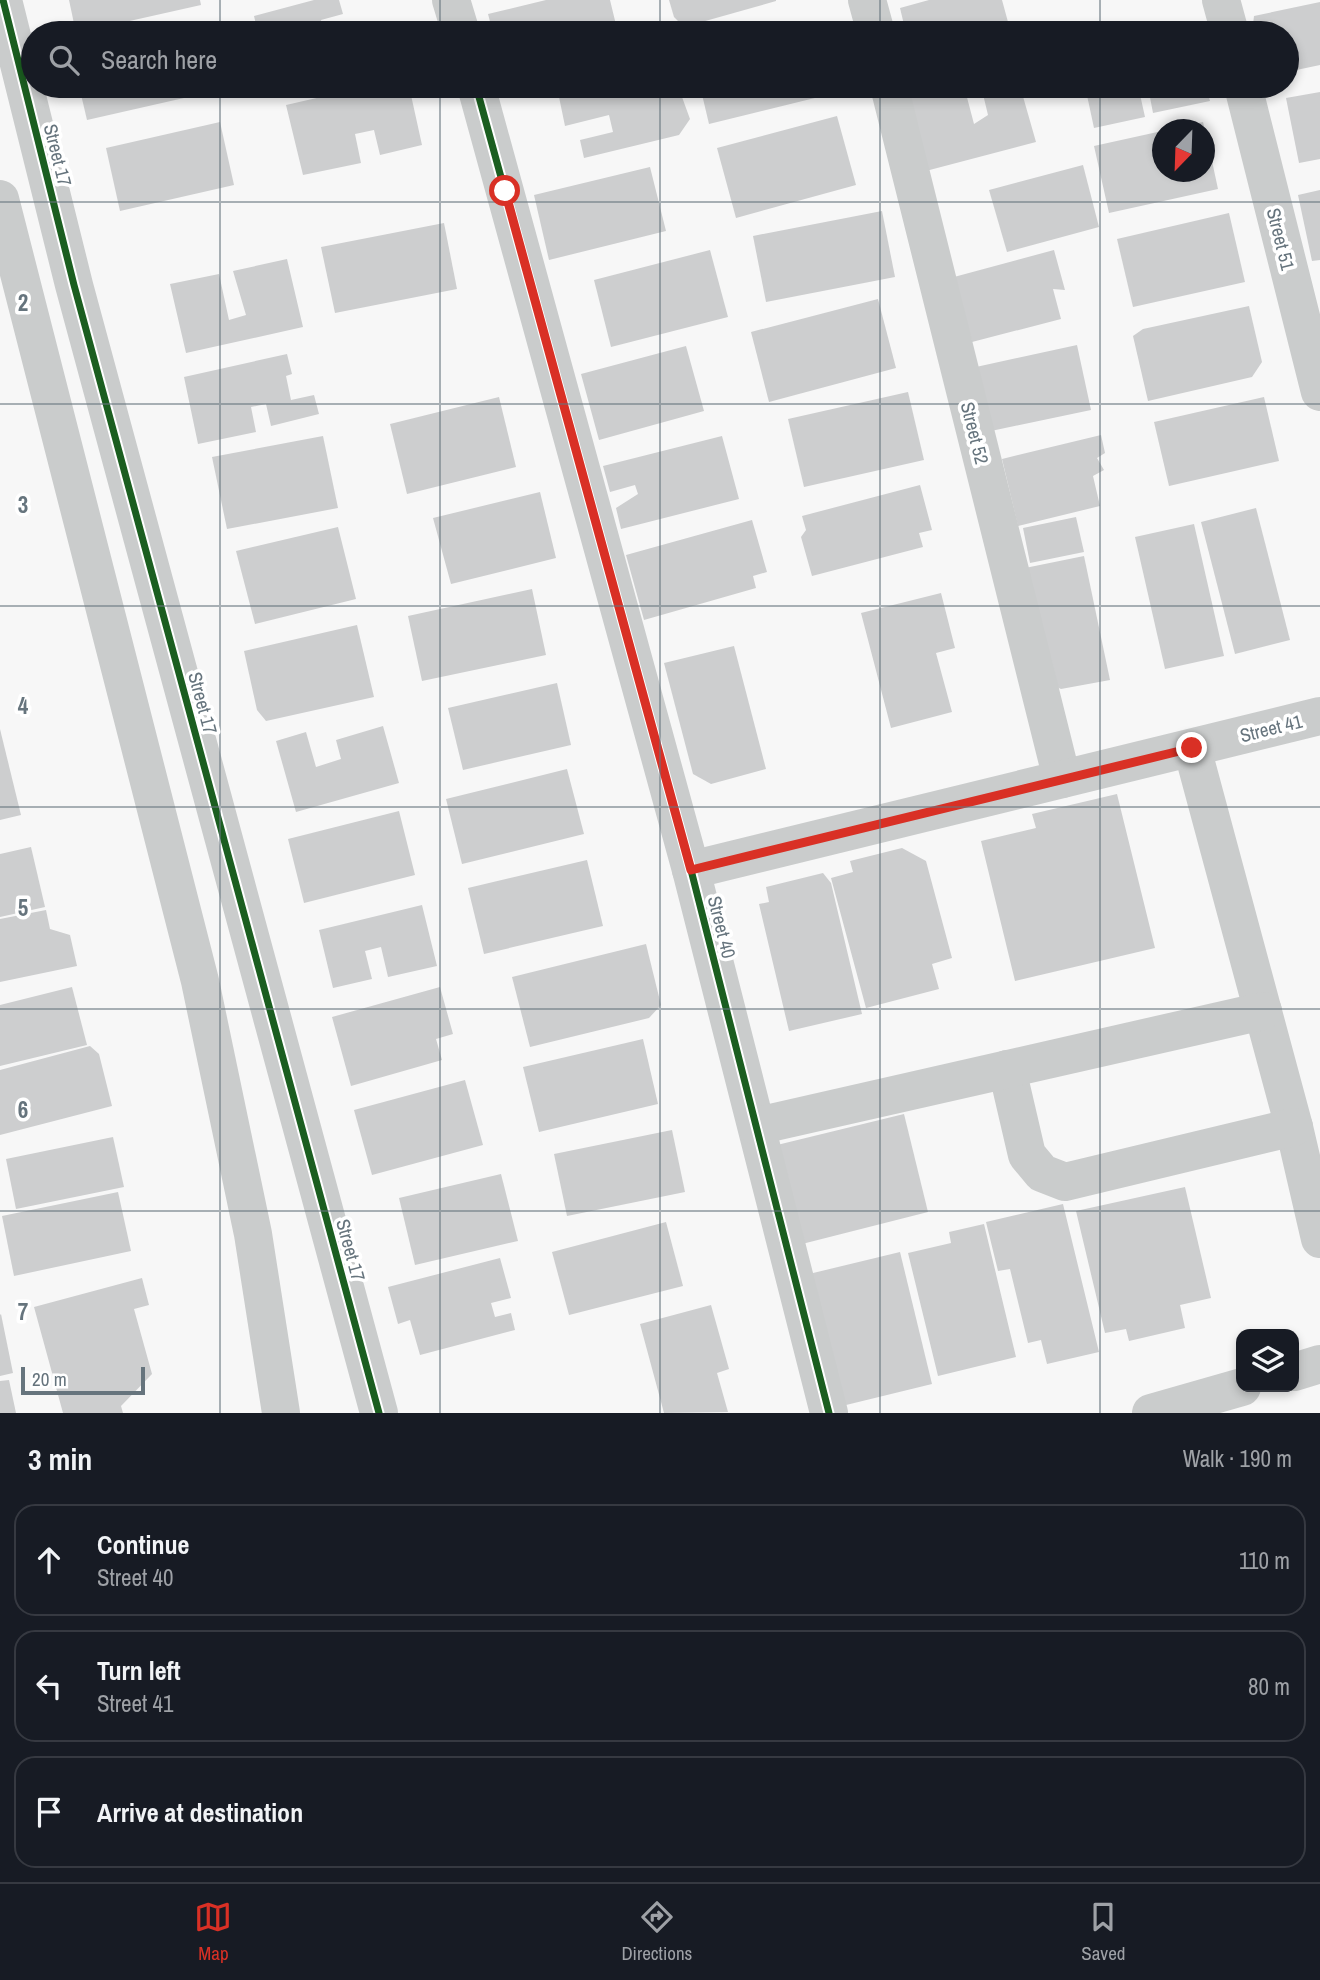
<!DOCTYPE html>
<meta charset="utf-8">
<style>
:root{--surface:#171b24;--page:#20242c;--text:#f1f3f6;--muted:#9ea1a6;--line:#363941;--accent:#d93025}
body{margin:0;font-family:"Archivo Narrow",sans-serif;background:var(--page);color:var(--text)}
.controls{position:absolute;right:21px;bottom:21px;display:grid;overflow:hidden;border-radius:14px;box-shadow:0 4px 10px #0003}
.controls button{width:63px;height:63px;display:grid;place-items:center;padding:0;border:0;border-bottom:2px solid var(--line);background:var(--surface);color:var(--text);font:35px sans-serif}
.compass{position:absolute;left:1152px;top:119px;width:63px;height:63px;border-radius:50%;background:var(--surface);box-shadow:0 4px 10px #0003;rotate:203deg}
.scale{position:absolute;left:21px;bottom:18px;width:124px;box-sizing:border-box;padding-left:7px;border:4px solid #66747d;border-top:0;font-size:19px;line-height:24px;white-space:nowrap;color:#66747d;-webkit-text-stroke:5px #fff;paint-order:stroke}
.stop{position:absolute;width:21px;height:21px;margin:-16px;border:5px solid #d93025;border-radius:50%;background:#fff}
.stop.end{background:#d93025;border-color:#fff;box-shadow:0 2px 7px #0008}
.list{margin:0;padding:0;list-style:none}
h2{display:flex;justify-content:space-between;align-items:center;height:91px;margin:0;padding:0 28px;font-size:30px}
h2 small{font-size:23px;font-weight:400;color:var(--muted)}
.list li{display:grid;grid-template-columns:46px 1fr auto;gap:21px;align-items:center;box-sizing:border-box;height:112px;margin:0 14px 14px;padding:0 14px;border:2px solid var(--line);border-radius:21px}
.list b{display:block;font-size:26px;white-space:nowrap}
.list p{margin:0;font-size:23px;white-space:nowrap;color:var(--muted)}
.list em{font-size:23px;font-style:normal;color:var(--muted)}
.icon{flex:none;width:38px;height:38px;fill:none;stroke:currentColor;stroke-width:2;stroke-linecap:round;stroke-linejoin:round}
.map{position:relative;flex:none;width:1320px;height:1413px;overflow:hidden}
.search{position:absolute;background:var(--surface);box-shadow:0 4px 10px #0003;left:21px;right:21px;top:21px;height:77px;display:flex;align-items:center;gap:18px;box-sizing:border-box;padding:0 24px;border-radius:38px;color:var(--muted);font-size:26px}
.sheet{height:469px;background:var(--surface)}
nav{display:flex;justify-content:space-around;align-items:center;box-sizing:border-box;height:98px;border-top:2px solid var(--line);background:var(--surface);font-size:19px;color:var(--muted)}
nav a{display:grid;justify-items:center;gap:4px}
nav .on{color:var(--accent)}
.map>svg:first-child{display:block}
.building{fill:#cdcecf}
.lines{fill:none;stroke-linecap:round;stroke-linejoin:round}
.minor{stroke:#cacccc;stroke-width:38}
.cycleway-casing{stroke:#fff;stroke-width:11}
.cycleway{stroke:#1b5e20;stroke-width:7}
.route{stroke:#d93025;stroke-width:9}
.grid{fill:none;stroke:#66747d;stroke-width:2;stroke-opacity:0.55}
.labels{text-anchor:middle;stroke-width:7;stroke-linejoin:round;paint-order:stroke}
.street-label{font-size:19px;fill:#66747d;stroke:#fff}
.grid-label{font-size:23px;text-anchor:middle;font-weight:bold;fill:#66747d;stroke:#fff;stroke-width:7;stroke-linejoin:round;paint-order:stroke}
</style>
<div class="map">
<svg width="1320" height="1413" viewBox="0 0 1320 1413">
<rect width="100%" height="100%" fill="#f7f7f7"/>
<g class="building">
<path d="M69,0H200L201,5L76,33Z"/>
<path d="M314,0H339L343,14L321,20L324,33H258L254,16Z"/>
<path d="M546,0H610L618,33H576L574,24L546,33H493L488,14Z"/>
<path d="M669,0H776V1L684,27L674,17Z"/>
<path d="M929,0H1002L1011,33H906L900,8Z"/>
<path d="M1320,2V65L1287,72V33H1252L1254,16Z"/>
<path d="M192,28L193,33H172V32Z"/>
<path d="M79,86H205L206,93L87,120Z"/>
<path d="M369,86H409L422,145L380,155L374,130L355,134L361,163L303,175L286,105Z"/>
<path d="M605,86H678L690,119L679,135L584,158L580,140L613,132L609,115L565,126L559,97Z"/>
<path d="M700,86H825L827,95L709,124Z"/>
<path d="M931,86H964L974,124L988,115L981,86H1020L1036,142L922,172L901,94Z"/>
<path d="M1085,86H1206L1210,101L1153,113L1148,87L1139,90L1145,117L1094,128Z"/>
<path d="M1320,92V159L1299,163L1286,98Z"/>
<path d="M837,116L856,185L736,218L717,148Z"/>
<path d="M220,122L234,185L120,211L106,148Z"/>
<path d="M1203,122L1205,130H1175V128Z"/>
<path d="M1162,131V172H1204L1206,133L1218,189L1109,213L1094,146Z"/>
<path d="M1083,165L1099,227L1007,252L989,190Z"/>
<path d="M650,167L666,231L549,260L534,195Z"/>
<path d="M1320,190V260L1312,261L1298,195Z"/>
<path d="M882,211L895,277L766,302L753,236Z"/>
<path d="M1229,213L1245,282L1133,307L1117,239Z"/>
<path d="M444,223L457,289L335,313L321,247Z"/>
<path d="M710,250L728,317L611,347L594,280Z"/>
<path d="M1054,250L1065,290L1053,289L1061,319L972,342L954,277Z"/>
<path d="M287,259L303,327L186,353L170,284L219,274L229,320L246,315L233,271Z"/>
<path d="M878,299L896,368L769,402L751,332Z"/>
<path d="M1249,306L1262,362L1252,377L1148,401L1133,336L1143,329Z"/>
<path d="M1077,345L1091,410L991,431L976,367Z"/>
<path d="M686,346L704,411L599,440L581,374Z"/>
<path d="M287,354L292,374L286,376L291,400L314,395L319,414L271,426L266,404L251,407L256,432L198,444L184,377Z"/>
<path d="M908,392L924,460L804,487L788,419Z"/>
<path d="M499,397L516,467L407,494L390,424Z"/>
<path d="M1264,397L1279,461L1169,486L1154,422Z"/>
<path d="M1101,435L1105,453L1097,458L1104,470L1093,476L1100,506L1018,526L1002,459Z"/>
<path d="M323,436L338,508L227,529L212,457Z"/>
<path d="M722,436L739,499L621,529L616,508L638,494L635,485L610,492L603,466Z"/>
<path d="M920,485L932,530L919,533L923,547L812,576L801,537L806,530L802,516Z"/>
<path d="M540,492L556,558L451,584L433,518Z"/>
<path d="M1256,508L1290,640L1235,654L1201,522Z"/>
<path d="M1076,517L1084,552L1030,563L1023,528Z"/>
<path d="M752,520L767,572L753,576L756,588L644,620L626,555Z"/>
<path d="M1194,524L1224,656L1165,669L1135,537Z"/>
<path d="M338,527L356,599L255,624L236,551Z"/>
<path d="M1084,556L1110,680L1061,689L1048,683L1025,568Z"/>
<path d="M532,589L546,655L422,681L408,616Z"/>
<path d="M941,593L955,648L936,653L952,712L891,728L861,613Z"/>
<path d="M357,625L374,697L266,721L257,710L244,651Z"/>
<path d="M734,646L766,769L711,784L693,774L664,663Z"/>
<path d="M557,683L571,745L463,770L448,708Z"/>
<path d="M383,726L399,783L296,812L276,741L306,732L316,767L341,759L336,740Z"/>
<path d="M0,729L21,815L0,820Z"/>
<path d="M567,769L584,834L462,864L446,799Z"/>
<path d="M1117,794L1155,948L1015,981L981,841L1036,828L1032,814Z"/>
<path d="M399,811L415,875L304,903L288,839Z"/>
<path d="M31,847L45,907L0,917V854Z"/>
<path d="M902,848L926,861L952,958L932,964L939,989L866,1008L831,878L853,872L850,861Z"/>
<path d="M587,860L603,926L484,954L468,888Z"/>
<path d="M823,873L831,883L862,1014L789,1031L759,904L769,902L766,887Z"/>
<path d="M422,905L437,966L388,977L381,947L365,951L372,979L333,988L319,930Z"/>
<path d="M46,910L50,929L70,935L77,966L0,982V919Z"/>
<path d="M646,944L661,1005L649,1018L530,1047L512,977Z"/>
<path d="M72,987L87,1045L0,1066V1005Z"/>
<path d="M440,987L453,1034L436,1039L442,1060L351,1086L332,1017Z"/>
<path d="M643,1039L658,1104L539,1132L523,1067Z"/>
<path d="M90,1046L99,1054L112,1106L0,1135V1070Z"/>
<path d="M465,1080L483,1145L372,1175L354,1110Z"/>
<path d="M904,1114L928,1212L802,1244L777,1145Z"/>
<path d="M672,1130L685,1192L567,1216L554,1154Z"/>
<path d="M113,1137L124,1187L16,1209L6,1159Z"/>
<path d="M501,1174L518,1241L415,1265L399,1198Z"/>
<path d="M1185,1187L1211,1298L1180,1305L1185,1328L1129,1341L1126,1329L1105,1333L1076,1211Z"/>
<path d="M118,1192L131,1251L14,1276L2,1216Z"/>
<path d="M1063,1204L1099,1352L1047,1364L1041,1340L1028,1343L1010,1269L998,1271L986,1222Z"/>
<path d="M666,1222L683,1286L569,1315L552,1252Z"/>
<path d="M984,1224L1016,1357L938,1376L908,1253L951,1243L949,1232Z"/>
<path d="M900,1252L932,1384L842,1406L809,1274Z"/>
<path d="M500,1258L511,1298L491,1303L495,1317L511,1313L515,1330L420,1355L410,1320L398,1324L388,1287Z"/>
<path d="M142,1278L149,1305L134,1309L152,1374L121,1406L123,1413H63L34,1307Z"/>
<path d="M711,1305L729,1369L717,1373L728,1412L664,1413L640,1324Z"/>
<path d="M1,1314L13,1373L0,1376V1315Z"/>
<path d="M9,1380L16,1413H0V1381Z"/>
</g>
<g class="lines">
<g class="minor">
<path d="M3,0L74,285L379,1413"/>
<path d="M451,0L461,33"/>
<path d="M867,0L876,33"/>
<path d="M1221,0L1230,33"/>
<path d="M476,86L691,870L829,1413"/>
<path d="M889,86L1062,779"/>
<path d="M1243,86L1320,392"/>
<path d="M0,199L200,981L253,1234L281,1413"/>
<path d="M1192,748L1294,1127L1320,1239"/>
<path d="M691,870L1320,716"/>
<path d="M1007,1069L1027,1155L1042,1173L1065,1182L1294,1127"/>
<path d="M757,1126L1263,1011"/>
<path d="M1294,1372L1320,1364"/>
<path d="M1151,1413L1242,1387"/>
</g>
<defs>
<g id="cycleway">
<path d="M3,0L74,285L379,1413"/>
<path d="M476,86L691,870L829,1413"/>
</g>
</defs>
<use href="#cycleway" class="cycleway-casing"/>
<use href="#cycleway" class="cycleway"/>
</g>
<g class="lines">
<path class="route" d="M505,191L691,870L1192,748"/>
</g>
<path class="grid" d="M220,0V33M440,0V33M660,0V33M880,0V33M1100,0V33M220,86V1413M440,86V1413M660,86V1413M880,86V1413M1100,86V1413M0,202H1320M0,404H1320M0,606H1320M0,807H1320M0,1009H1320M0,1211H1320"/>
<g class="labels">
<g class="street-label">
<text transform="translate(58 155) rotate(76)" y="7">Street 17</text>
<text transform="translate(1281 239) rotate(76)" y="7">Street 51</text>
<text transform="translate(975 433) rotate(76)" y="7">Street 52</text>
<text transform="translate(203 703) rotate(75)" y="7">Street 17</text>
<text transform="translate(1271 728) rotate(-14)" y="7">Street 41</text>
<text transform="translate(722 927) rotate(76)" y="7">Street 40</text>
<text transform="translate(351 1250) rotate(75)" y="7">Street 17</text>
</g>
</g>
<g class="grid-label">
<text x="23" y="311">2</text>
<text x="23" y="513">3</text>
<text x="23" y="714">4</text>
<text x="23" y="916">5</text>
<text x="23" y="1118">6</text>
<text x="23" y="1320">7</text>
</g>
</svg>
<div class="controls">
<button><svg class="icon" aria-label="layers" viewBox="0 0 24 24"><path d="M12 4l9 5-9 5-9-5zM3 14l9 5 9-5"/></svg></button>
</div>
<svg class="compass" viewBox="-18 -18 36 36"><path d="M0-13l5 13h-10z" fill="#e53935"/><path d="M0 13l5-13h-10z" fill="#9ea1a6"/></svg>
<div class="scale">20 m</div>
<div class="stop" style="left:505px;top:191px"></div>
<div class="stop end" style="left:1192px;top:748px"></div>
<div class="search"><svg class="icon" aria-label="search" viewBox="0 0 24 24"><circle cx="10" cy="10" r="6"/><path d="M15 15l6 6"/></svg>Search here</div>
</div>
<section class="sheet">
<h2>3 min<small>Walk · 190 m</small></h2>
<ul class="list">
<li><svg class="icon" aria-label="ahead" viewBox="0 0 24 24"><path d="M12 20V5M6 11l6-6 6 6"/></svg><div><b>Continue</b><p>Street 40</p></div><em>110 m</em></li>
<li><svg class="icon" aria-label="left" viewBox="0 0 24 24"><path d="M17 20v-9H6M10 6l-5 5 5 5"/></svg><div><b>Turn left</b><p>Street 41</p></div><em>80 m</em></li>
<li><svg class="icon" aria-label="arrive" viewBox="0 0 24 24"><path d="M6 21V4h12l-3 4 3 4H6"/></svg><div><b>Arrive at destination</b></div></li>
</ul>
</section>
<nav>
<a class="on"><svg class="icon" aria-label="map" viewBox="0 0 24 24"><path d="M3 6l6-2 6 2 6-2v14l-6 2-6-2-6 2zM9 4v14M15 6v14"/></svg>Map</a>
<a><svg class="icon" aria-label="directions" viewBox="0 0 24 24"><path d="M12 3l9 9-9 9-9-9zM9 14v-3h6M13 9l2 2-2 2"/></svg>Directions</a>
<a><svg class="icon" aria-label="saved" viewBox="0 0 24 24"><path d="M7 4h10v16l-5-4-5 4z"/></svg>Saved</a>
</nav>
